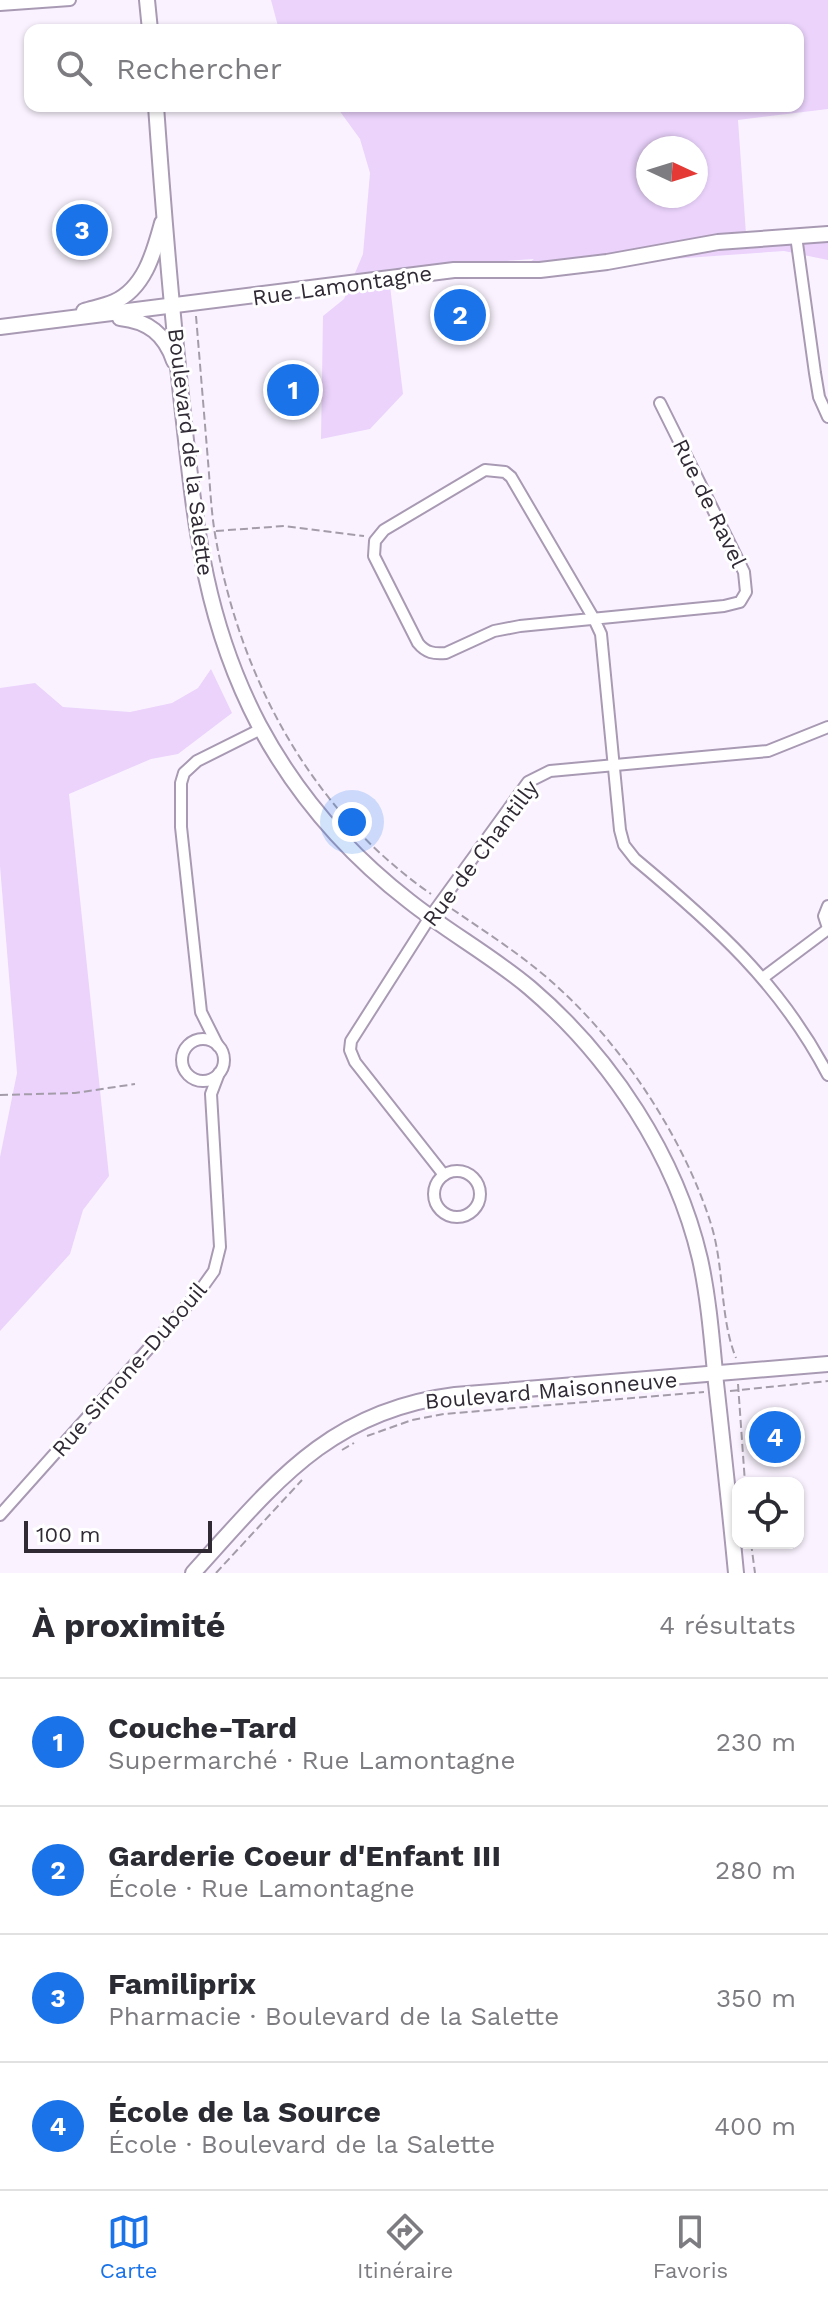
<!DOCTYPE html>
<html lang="fr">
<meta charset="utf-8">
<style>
:root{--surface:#fff;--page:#f2f2f3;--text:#2b2b33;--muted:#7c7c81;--line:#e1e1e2;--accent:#1a73e8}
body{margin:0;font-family:"Work Sans",sans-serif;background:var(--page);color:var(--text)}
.controls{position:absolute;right:24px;bottom:24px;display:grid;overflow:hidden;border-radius:16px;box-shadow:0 2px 6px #0004}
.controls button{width:72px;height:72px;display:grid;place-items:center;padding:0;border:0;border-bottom:2px solid var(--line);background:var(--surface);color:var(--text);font:40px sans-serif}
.compass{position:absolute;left:636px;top:136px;width:72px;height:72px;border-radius:50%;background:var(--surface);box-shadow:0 2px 6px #0004;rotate:94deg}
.scale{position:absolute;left:24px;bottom:20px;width:188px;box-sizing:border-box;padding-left:8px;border:4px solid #302a35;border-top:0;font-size:22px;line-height:28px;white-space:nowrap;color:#302a35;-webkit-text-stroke:6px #fff;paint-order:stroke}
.you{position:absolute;left:352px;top:822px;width:28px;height:28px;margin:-20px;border:6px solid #fff;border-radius:50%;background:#1a73e8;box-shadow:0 0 0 12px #1a73e833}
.badge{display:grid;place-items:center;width:52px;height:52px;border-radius:50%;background:var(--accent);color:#fff;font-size:26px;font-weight:700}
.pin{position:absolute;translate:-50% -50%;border:4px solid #fff;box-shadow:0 2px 8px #0006}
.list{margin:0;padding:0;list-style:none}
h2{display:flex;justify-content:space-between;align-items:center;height:104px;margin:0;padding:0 32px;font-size:34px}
h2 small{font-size:26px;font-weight:400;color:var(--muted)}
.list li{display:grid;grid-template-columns:52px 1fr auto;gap:24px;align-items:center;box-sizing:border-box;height:128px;padding:0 32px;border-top:2px solid var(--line)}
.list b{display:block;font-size:30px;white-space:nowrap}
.list p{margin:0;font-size:26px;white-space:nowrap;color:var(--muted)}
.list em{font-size:26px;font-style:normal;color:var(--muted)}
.icon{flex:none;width:44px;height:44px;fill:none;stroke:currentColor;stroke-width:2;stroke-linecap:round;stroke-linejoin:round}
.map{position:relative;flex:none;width:828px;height:1573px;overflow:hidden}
.search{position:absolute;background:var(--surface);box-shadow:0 2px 6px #0004;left:24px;right:24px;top:24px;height:88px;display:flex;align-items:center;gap:20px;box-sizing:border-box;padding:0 28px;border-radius:16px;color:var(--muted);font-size:30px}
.sheet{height:616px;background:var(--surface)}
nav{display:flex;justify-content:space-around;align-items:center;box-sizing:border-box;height:112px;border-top:2px solid var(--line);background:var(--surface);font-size:22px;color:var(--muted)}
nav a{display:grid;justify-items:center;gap:4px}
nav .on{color:var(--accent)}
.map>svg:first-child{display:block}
.green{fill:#ebd3fc;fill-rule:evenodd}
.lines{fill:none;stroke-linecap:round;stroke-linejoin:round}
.street-casing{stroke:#a99ab4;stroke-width:14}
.secondary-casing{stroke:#a99ab4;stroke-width:18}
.path{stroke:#a49da9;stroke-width:2;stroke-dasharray:8 4;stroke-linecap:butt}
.street{stroke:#fff;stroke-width:10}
.secondary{stroke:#fff;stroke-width:14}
.labels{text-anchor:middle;stroke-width:6;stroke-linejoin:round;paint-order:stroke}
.street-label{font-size:22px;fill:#302a35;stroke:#fff}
</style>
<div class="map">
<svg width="828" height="1573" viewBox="0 0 828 1573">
<rect width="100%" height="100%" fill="#faf3ff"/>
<g class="green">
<path d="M271,0H828V109L738,120L746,234L828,231V260L784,251L519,270L534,259L388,269L403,394L370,429L321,439L323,316L344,299L363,254L370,173L360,139L336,106H798V30H279ZM648,148H696V196H648Z"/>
<path d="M211,669L232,713L178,754L151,759L69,794L109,1176L83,1210L70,1254L0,1331V1157L17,1073L0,866V688L35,683L63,707L130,712L172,703L198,688Z"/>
</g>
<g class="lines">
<defs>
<g id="street">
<path d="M0,5L70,0"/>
<path d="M796,236L815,373L819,397L828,417"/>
<path d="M660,403L744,572L746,592L740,602L724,606L520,626L494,631L446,653C434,654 426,653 418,643L374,556L375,541L384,530L485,470L505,472L511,477L594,619L601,634L620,830L624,845L635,859C713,924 780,983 828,1075"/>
<path d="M828,906L824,916L828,928"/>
<path d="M764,977L828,929"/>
<circle cx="203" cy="1060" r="21"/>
<path d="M218,1046L201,1012L181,827V783L184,773L197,761L261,729"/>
<circle cx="457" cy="1194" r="23"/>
<path d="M444,1175L355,1062L350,1050L351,1041L430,917L528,782L550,771L768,751L828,727"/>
<path d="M0,1515L199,1292L214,1271L220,1247L211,1094L219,1073"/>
</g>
<g id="secondary">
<path d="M147,0L150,30"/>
<path d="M156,106C163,205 171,305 182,404C195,521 203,618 259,725C296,794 347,853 409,901C448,932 492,956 530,988C611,1057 676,1156 700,1259C709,1300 712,1342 716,1383C723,1446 730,1510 736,1573"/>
<path d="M84,311C94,308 105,306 114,302C145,288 154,252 162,223"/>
<path d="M120,318C148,321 165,334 174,361"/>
<path d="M0,327L454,270H540L607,262L718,242L828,234"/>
<path d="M193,1573C273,1485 328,1411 455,1395L828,1364"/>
</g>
</defs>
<use href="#street" class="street-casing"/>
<use href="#secondary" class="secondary-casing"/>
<g class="path">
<path d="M196,316C200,364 204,413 208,461C210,485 211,510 215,534C239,676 310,810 431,894"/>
<path d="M216,531L284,526L364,536"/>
<path d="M452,909C490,935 531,961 564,993C626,1051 684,1140 710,1221C725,1266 719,1316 736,1358"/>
<path d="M0,1095L75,1093L135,1084"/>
<path d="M738,1384L745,1483"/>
<path d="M730,1391L828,1381"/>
<path d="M367,1436L412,1420L444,1414L704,1392"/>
<path d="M342,1450L354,1443"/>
<path d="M751,1543L755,1573"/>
<path d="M216,1573L302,1480"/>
</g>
<use href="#street" class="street"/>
<use href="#secondary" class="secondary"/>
</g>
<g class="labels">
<g class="street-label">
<text transform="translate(342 285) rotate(-8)" y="8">Rue Lamontagne</text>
<text transform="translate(191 452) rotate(83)" y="8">Boulevard de la Salette</text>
<text transform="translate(710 503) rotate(64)" y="8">Rue de Ravel</text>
<text transform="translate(480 853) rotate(-53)" y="8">Rue de Chantilly</text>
<text transform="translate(129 1369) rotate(-49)" y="8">Rue Simone-Dubouil</text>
<text transform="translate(551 1390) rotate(-5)" y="8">Boulevard Maisonneuve</text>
</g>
</g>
</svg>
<div class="controls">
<button><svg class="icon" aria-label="locate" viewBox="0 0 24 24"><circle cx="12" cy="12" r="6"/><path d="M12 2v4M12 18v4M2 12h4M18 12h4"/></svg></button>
</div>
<svg class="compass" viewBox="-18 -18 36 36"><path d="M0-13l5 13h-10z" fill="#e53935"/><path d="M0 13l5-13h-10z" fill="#7c7c81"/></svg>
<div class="scale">100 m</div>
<div class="you"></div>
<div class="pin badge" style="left:293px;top:390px">1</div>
<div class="pin badge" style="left:460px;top:315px">2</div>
<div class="pin badge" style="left:82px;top:230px">3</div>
<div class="pin badge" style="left:775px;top:1437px">4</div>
<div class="search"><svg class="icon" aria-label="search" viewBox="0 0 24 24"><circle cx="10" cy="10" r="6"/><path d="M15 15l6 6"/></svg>Rechercher</div>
</div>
<section class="sheet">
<h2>À proximité<small>4 résultats</small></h2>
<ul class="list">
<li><span class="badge">1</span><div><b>Couche-Tard</b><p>Supermarché · Rue Lamontagne</p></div><em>230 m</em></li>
<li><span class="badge">2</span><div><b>Garderie Coeur d'Enfant III</b><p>École · Rue Lamontagne</p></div><em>280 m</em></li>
<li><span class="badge">3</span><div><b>Familiprix</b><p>Pharmacie · Boulevard de la Salette</p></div><em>350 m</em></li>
<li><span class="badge">4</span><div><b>École de la Source</b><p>École · Boulevard de la Salette</p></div><em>400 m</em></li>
</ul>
</section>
<nav>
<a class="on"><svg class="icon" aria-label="map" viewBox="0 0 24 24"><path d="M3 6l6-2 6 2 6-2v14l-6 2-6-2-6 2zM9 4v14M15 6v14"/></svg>Carte</a>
<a><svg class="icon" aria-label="directions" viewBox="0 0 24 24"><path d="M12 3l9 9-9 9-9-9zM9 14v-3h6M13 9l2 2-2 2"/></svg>Itinéraire</a>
<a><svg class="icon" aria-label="saved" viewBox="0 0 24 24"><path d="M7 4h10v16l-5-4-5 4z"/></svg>Favoris</a>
</nav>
